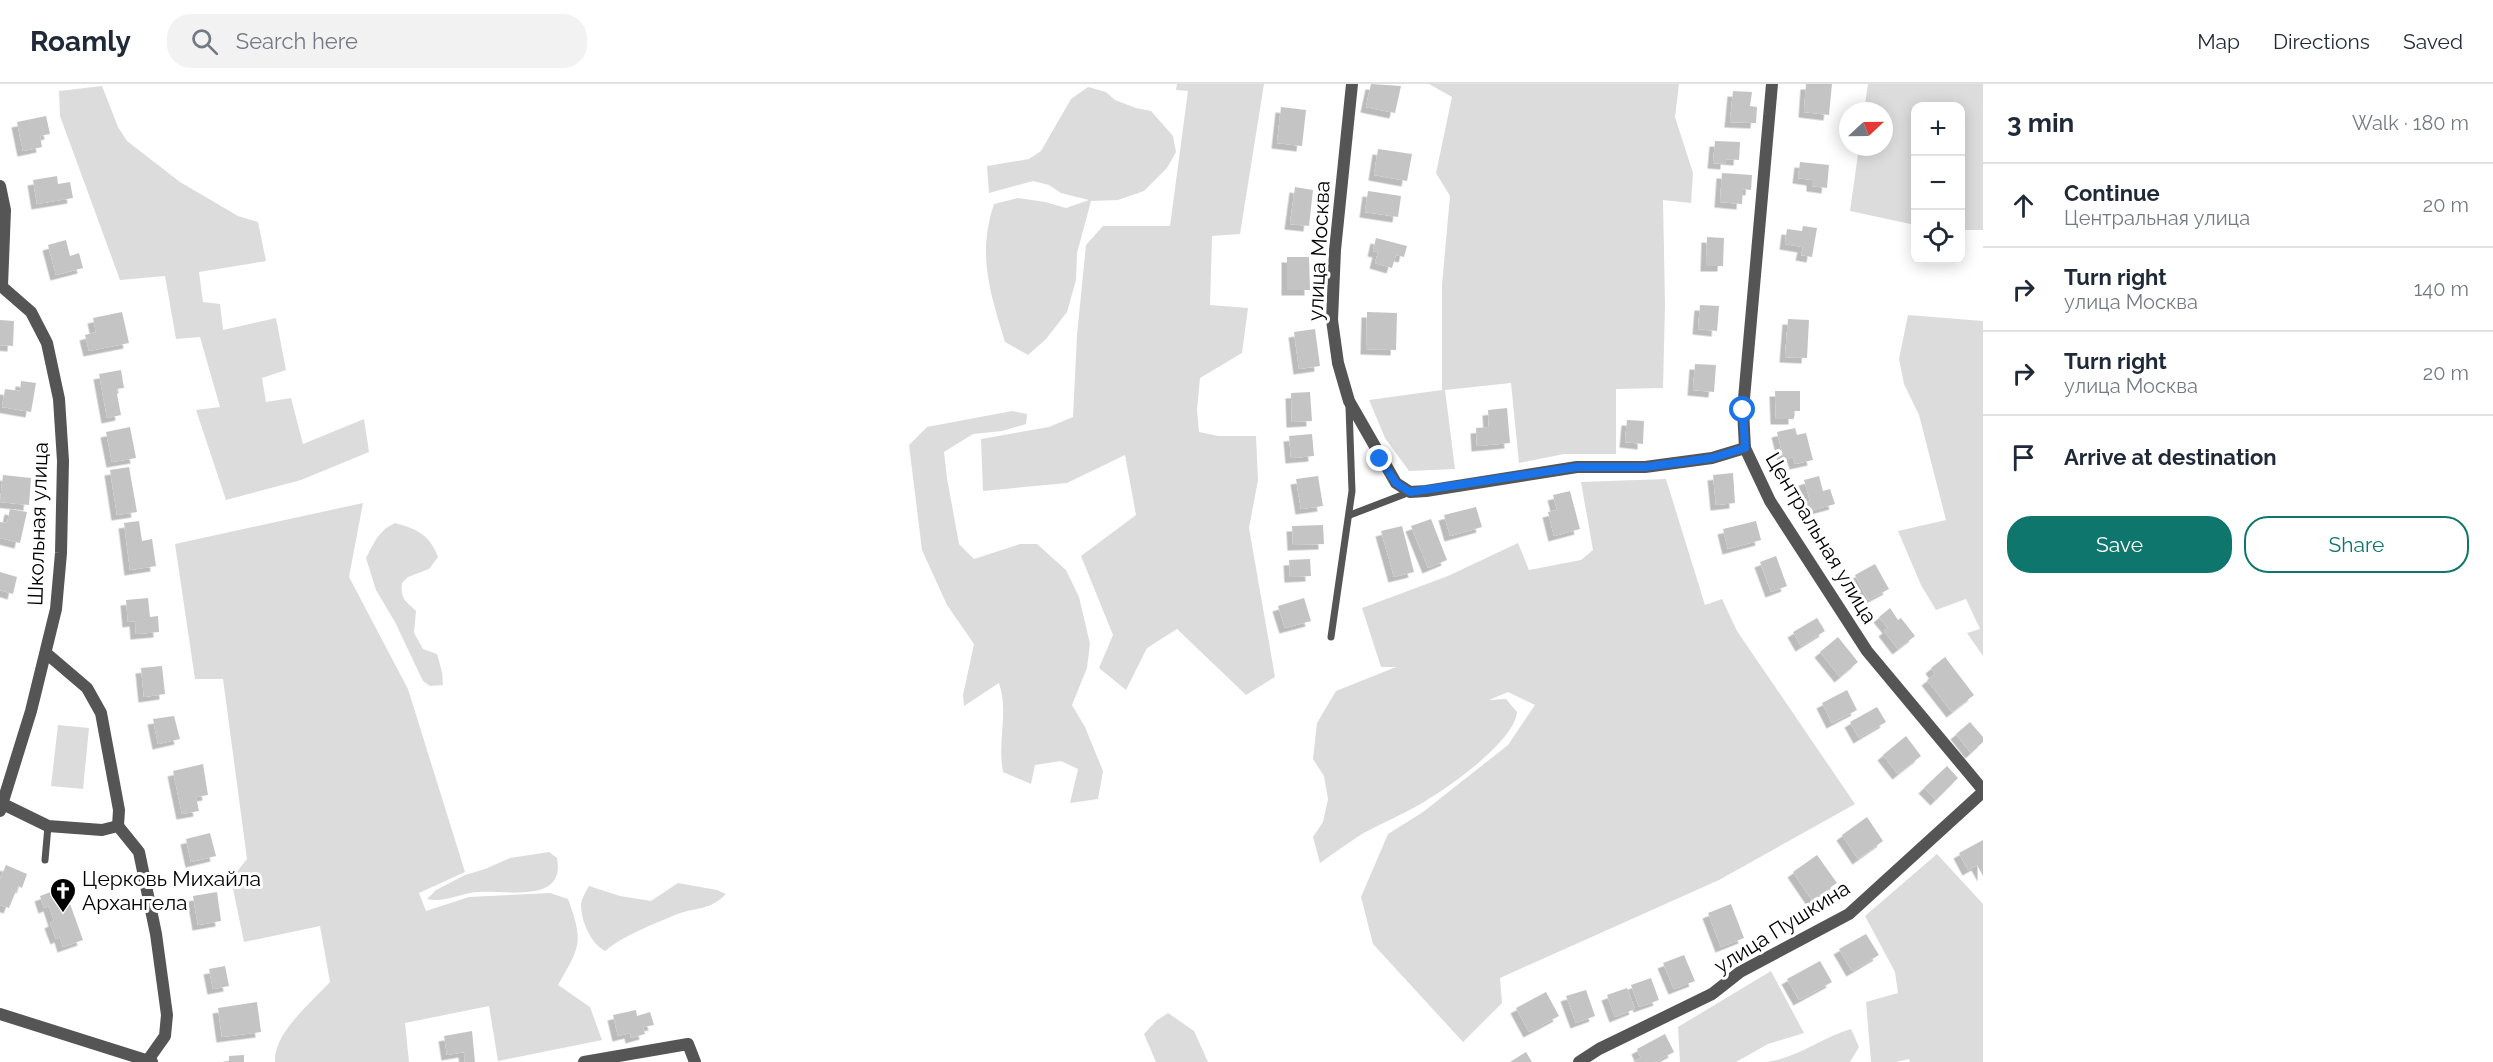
<!DOCTYPE html>
<meta charset="utf-8">
<style>
:root{--surface:#fff;--page:#f2f2f3;--text:#1f2937;--muted:#747a83;--line:#e0e1e3;--accent:#0f766e}
body{margin:0;font-family:Raleway,sans-serif;background:var(--page);color:var(--text)}
.controls{position:absolute;right:18px;top:18px;display:grid;overflow:hidden;border-radius:12px;box-shadow:0 3px 15px #0003}
.controls button{width:54px;height:54px;display:grid;place-items:center;padding:0;border:0;border-bottom:2px solid var(--line);background:var(--surface);color:var(--text);font:30px sans-serif}
.compass{position:absolute;left:1839px;top:18px;width:54px;height:54px;border-radius:50%;background:var(--surface);box-shadow:0 3px 15px #0003;rotate:68deg}
.stop{position:absolute;width:18px;height:18px;margin:-14px;border:4px solid #1a73e8;border-radius:50%;background:#fff}
.stop.end{background:#1a73e8;border-color:#fff;box-shadow:0 2px 6px #0008}
.list{margin:0;padding:0;list-style:none}
h2{display:flex;justify-content:space-between;align-items:center;height:78px;margin:0;padding:0 24px;font-size:26px}
h2 small{font-size:20px;font-weight:400;color:var(--muted)}
.list li{display:grid;grid-template-columns:39px 1fr auto;gap:18px;align-items:center;box-sizing:border-box;height:84px;padding:0 24px;border-top:2px solid var(--line)}
.list b{display:block;font-size:22px;white-space:nowrap}
.list p{margin:0;font-size:20px;white-space:nowrap;color:var(--muted)}
.list em{font-size:20px;font-style:normal;color:var(--muted)}
.actions{display:flex;gap:12px;padding:18px 24px}
.actions a{flex:1;padding:14px 0;border:2px solid var(--accent);border-radius:24px;text-align:center;font-size:21px;color:var(--accent)}
.actions .main{background:var(--accent);color:#fff}
.icon{flex:none;width:33px;height:33px;fill:none;stroke:currentColor;stroke-width:2;stroke-linecap:round;stroke-linejoin:round}
.map{position:relative;flex:none;width:1983px;height:978px;overflow:hidden}
header{display:flex;align-items:center;gap:36px;box-sizing:border-box;height:84px;padding:0 30px;background:var(--surface);border-bottom:2px solid var(--line)}
header strong{font-size:28px}
nav{display:flex;gap:33px;margin-inline-start:auto;font-size:21px}
.search{width:420px;height:54px;background:var(--page);display:flex;align-items:center;gap:15px;box-sizing:border-box;padding:0 21px;border-radius:24px;color:var(--muted);font-size:22px}
main{display:flex}
aside{flex:1;background:var(--surface)}
.map>svg:first-child{display:block}
.green{fill:#dcdcdc}
.building{fill:#c4c4c4;filter:url(#shadow)}
.lines{fill:none;stroke-linecap:round;stroke-linejoin:round}
.lane{stroke:#555;stroke-width:7}
.street{stroke:#555;stroke-width:12}
.route{stroke:#1a73e8;stroke-width:8}
.labels{text-anchor:middle;stroke-width:6;stroke-linejoin:round;paint-order:stroke}
.street-label{font-size:21px;fill:#000;stroke:#fff}
.poi-label{font-size:21px;fill:#000;stroke:#fff;text-anchor:start}
</style>
<header>
<strong>Roamly</strong>
<div class="search"><svg class="icon" aria-label="search" viewBox="0 0 24 24"><circle cx="10" cy="10" r="6"/><path d="M15 15l6 6"/></svg>Search here</div>
<nav><a>Map</a><a>Directions</a><a>Saved</a></nav>
</header>
<main>
<div class="map">
<svg width="1983" height="978" viewBox="0 0 1983 978">
<defs>
<filter id="shadow"><feDropShadow dx="-5.5" dy="5.5" stdDeviation="0" flood-color="#0004"/></filter>
</defs>
<rect width="100%" height="100%" fill="#fff"/>
<g class="green">
<path d="M1177,0H1264L1240,150L1212,152L1210,221L1248,224L1242,269L1200,294L1197,326L1199,348L1218,352H1256L1258,396L1249,444L1275,593L1246,611L1177,545L1147,564L1126,606L1099,584L1113,551L1081,472L1136,431L1125,371L1067,399L983,407L981,355L1049,343L1073,333L1077,251L1086,161L1103,142H1170L1188,7L1176,6Z"/>
<path d="M1429,0H1679L1675,33L1693,89L1691,119L1663,116L1665,221L1663,304L1616,305V370H1564L1519,379L1511,299L1445,306L1455,385L1409,387L1385,354L1369,316L1442,306V201L1450,112L1436,89L1452,13Z"/>
<path d="M1868,0H1983V146H1961L1960,22H1916L1915,141L1850,127L1859,63H1884V27H1864Z"/>
<path d="M102,2L118,43L127,57L180,98L238,132L258,138L266,177L199,188L203,218L220,220L223,246L276,234L286,286L262,294L266,318L291,314L303,360L364,335L369,368L301,396L226,416L196,326L220,323L200,253L176,255L165,192L120,196L60,32L59,7Z"/>
<path d="M1088,3L1106,8L1115,16L1136,24L1151,27L1173,52L1176,68L1167,84L1144,107L1118,116L1091,117L1077,169L1076,196L1067,228L1046,255L1028,271L1005,258C990,208 977,171 994,120L1018,114L1045,118L1066,124L1089,116L1061,109L1049,101L1033,97L989,109L987,82L1029,75L1041,67L1071,15Z"/>
<path d="M1908,231L1983,237V572L1967,549L1980,545L1966,515L1936,526L1921,501L1898,447L1946,436L1919,331L1904,300L1899,275Z"/>
<path d="M1012,327L1027,330L1026,340L1002,347L973,350L944,368L947,394L959,460L974,475L1020,460H1037L1066,486L1079,513L1090,560L1087,584L1072,621L1085,643L1103,687L1098,715L1070,719L1078,685L1061,677L1035,681L1031,700L1003,688C997,656 1009,629 999,599L964,622L963,611L974,560L947,521L922,466L909,361L927,343Z"/>
<path d="M1666,395L1705,521L1722,515L1737,547L1855,720L1719,796L1500,894L1502,919L1463,958L1373,860L1361,813L1388,750L1423,728L1508,661L1535,621L1508,608L1489,616L1506,615L1517,628C1515,656 1451,702 1427,716C1407,729 1383,738 1362,750C1348,759 1334,769 1320,779L1313,753L1323,738L1328,715L1324,692L1313,675L1317,639L1336,607L1396,583H1381L1362,524L1448,492L1518,459L1529,486L1581,476L1593,466L1581,398Z"/>
<path d="M363,419L349,493L408,605L465,788L419,809L426,827L469,813L550,809L568,815C584,858 580,863 558,901L590,923L602,956L498,977L489,922L405,939L409,978H275C273,949 312,918 330,898L320,842L244,858L231,795L247,775L223,595H195L175,460Z"/>
<path d="M395,439C417,445 430,451 438,473L429,485L408,493L402,499C400,515 406,517 416,527L414,549L423,565L437,570L442,588L443,601L430,602L423,597L395,538L376,506L366,474C374,459 379,446 395,439Z"/>
<path d="M58,641L89,644L83,705L51,702Z"/>
<path d="M549,768L557,774C566,820 507,806 478,808C461,809 445,819 427,815L436,806L465,791L485,785L510,774Z"/>
<path d="M1937,770L1983,820V978H1910L1909,975L1896,978H1871L1866,918L1898,909L1895,888L1865,832Z"/>
<path d="M678,799L717,806L726,810C708,828 697,822 675,831C652,841 624,851 605,867C590,859 581,836 581,820C582,814 586,807 589,802L620,812L651,817Z"/>
<path d="M1771,887L1804,949L1768,960L1736,978H1680L1678,943Z"/>
<path d="M1168,929L1194,947L1208,978H1156L1144,950L1156,937Z"/>
<path d="M1851,945L1859,963L1850,978H1764C1795,976 1822,953 1851,945Z"/>
</g>
<g class="building">
<path d="M1371,0L1401,2L1395,29L1366,23Z"/>
<path d="M1806,0H1832L1829,31L1804,28Z"/>
<path d="M1733,7L1752,8L1750,22L1757,23L1756,39L1730,38Z"/>
<path d="M1281,23L1306,26L1302,62L1277,59Z"/>
<path d="M46,32L50,50L40,52L42,63L23,67L17,38Z"/>
<path d="M1715,57L1740,58L1739,76L1726,75V80L1713,79Z"/>
<path d="M1378,65L1412,70L1407,97L1374,91Z"/>
<path d="M1800,78L1829,81L1827,104L1812,102V96L1798,94Z"/>
<path d="M1722,89L1752,91L1751,106L1743,105L1742,120L1720,118Z"/>
<path d="M57,92L58,100L70,98L73,114L37,120L33,96Z"/>
<path d="M1295,103L1313,106L1309,142L1290,140Z"/>
<path d="M1368,107L1401,112L1398,133L1365,128Z"/>
<path d="M1803,142L1817,144L1812,173L1801,171L1803,163L1785,160L1787,145L1802,147Z"/>
<path d="M1707,153L1724,154L1723,182H1706Z"/>
<path d="M1376,154L1407,162L1404,173L1396,171L1392,184L1375,179L1378,168L1373,167Z"/>
<path d="M66,156L70,172L79,169L83,184L56,191L48,161Z"/>
<path d="M1287,173H1309L1310,206H1287Z"/>
<path d="M1700,221L1719,222L1717,247L1698,245Z"/>
<path d="M122,228L129,259L89,267L85,251L96,248L93,234Z"/>
<path d="M1367,228L1397,229L1396,266L1366,265Z"/>
<path d="M1788,235L1809,236L1807,274L1785,273Z"/>
<path d="M0,236L14,237L13,262L0,261Z"/>
<path d="M1315,245L1320,282L1299,285L1294,248Z"/>
<path d="M1695,280L1716,281L1714,308L1693,306Z"/>
<path d="M121,286L124,304L116,305L121,331L107,334L99,290Z"/>
<path d="M21,297L36,299L31,328L2,323L5,305L20,307Z"/>
<path d="M1775,307H1800V327H1794V335H1776Z"/>
<path d="M1310,308L1312,337L1292,338L1291,309Z"/>
<path d="M1507,324L1510,359L1477,362L1476,344L1489,343L1488,326Z"/>
<path d="M1627,336L1644,337L1643,360L1625,358Z"/>
<path d="M130,343L136,374L112,378L106,348Z"/>
<path d="M1795,344L1797,351L1806,349L1813,376L1795,380L1793,373L1784,376L1777,348Z"/>
<path d="M1312,350L1314,372L1291,374L1289,352Z"/>
<path d="M129,383L137,428L117,431L110,386Z"/>
<path d="M1733,389L1735,419L1716,421L1713,391Z"/>
<path d="M3,391L31,394L29,421L0,418Z"/>
<path d="M1318,392L1323,422L1301,425L1296,395Z"/>
<path d="M1819,392L1823,407L1830,405L1835,420L1806,428L1803,419L1810,417L1804,396Z"/>
<path d="M1570,407L1580,445L1554,452L1548,428L1557,426L1553,411Z"/>
<path d="M1476,423L1482,443L1450,452L1444,431Z"/>
<path d="M10,425L27,428L20,459L0,454V438L7,439Z"/>
<path d="M1431,435L1447,476L1428,484L1411,442Z"/>
<path d="M139,437L142,457L152,455L156,482L130,486L124,439Z"/>
<path d="M1756,437L1761,456L1728,465L1723,445Z"/>
<path d="M1323,441L1324,460L1293,461L1292,442Z"/>
<path d="M1402,442L1414,488L1394,493L1381,447Z"/>
<path d="M1776,472L1787,502L1771,508L1760,478Z"/>
<path d="M1310,475L1311,492L1290,493L1289,476Z"/>
<path d="M1875,480L1889,505L1868,516L1855,491Z"/>
<path d="M0,488L17,493L13,510L0,506Z"/>
<path d="M148,514L150,533L158,532L159,548L136,550L135,537L128,538L126,516Z"/>
<path d="M1304,514L1311,537L1285,544L1278,522Z"/>
<path d="M1890,524L1898,536L1901,534L1915,552L1898,565L1884,547L1888,544L1879,533Z"/>
<path d="M1817,534L1825,547L1801,562L1793,548Z"/>
<path d="M1838,553L1858,578L1840,593L1820,568Z"/>
<path d="M1945,573L1974,611L1952,628L1927,596L1935,590L1931,584Z"/>
<path d="M162,582L165,610L144,613L141,584Z"/>
<path d="M1847,606L1857,626L1832,639L1822,619Z"/>
<path d="M1877,623L1886,638L1859,654L1850,638Z"/>
<path d="M174,632L180,655L158,660L153,635Z"/>
<path d="M1970,638L1983,653V658L1971,669L1956,650Z"/>
<path d="M1906,652L1921,672L1898,690L1883,671Z"/>
<path d="M203,680L208,711L196,713L199,727L182,730L173,687Z"/>
<path d="M1947,682L1958,694L1936,716L1924,704Z"/>
<path d="M1867,733L1883,757L1858,775L1842,751Z"/>
<path d="M210,749L216,772L191,778L186,755Z"/>
<path d="M1983,756V792L1977,781L1968,786L1959,769Z"/>
<path d="M1817,771L1837,799L1812,816L1793,788Z"/>
<path d="M6,781L27,790L22,804L18,802L9,824L0,821V795Z"/>
<path d="M64,803L83,856L63,863L60,853L56,855L50,839L54,837L49,822L44,824L40,812Z"/>
<path d="M217,808L221,837L198,841L193,812Z"/>
<path d="M1731,820L1744,854L1721,863L1708,829Z"/>
<path d="M1866,850L1879,871L1852,887L1839,865Z"/>
<path d="M1684,871L1695,897L1674,905L1663,879Z"/>
<path d="M1820,877L1832,898L1799,916L1787,895Z"/>
<path d="M225,882L229,902L213,905L209,885Z"/>
<path d="M1651,894L1659,916L1639,923L1631,901Z"/>
<path d="M1627,904L1635,925L1615,933L1607,911Z"/>
<path d="M1586,906L1595,932L1576,939L1566,912Z"/>
<path d="M1546,908L1559,932L1529,948L1516,924Z"/>
<path d="M257,918L261,948L222,953L218,924Z"/>
<path d="M636,926L637,932L650,928L654,941L643,943L645,950L631,954L630,949L618,952L613,931Z"/>
<path d="M472,947L475,978H465L464,968L447,971L444,952Z"/>
<path d="M1665,950L1674,968L1655,978H1633L1641,974L1637,965Z"/>
<path d="M1526,968L1532,978H1510Z"/>
<path d="M244,971V978H229V972Z"/>
</g>
<g class="lines">
<g class="lane">
<path d="M1350,431L1410,408"/>
<path d="M1331,553L1352,407L1349,323"/>
<path d="M45,776L48,742"/>
</g>
<g class="street">
<path d="M1352,0L1335,166L1332,236L1338,279L1349,317L1396,399L1410,408L1426,407L1577,383H1645L1712,374L1745,364"/>
<path d="M1772,0L1743,326L1745,364L1770,417L1867,567L1983,706"/>
<path d="M0,102L5,126L2,202"/>
<path d="M0,201L31,228L47,259L59,315L63,377L61,469L56,525L31,627L0,727"/>
<path d="M46,569L87,604L101,629L119,726L118,742"/>
<path d="M3,720L48,742L102,746L118,742L139,768L156,850L167,931L165,952L148,976"/>
<path d="M0,930L152,978"/>
<path d="M584,978L688,960L695,978"/>
<path d="M1579,978L1599,965L1712,910L1740,888L1849,830L1983,708"/>
</g>
</g>
<g class="lines">
<path class="route" d="M1380,375L1396,399L1410,408L1577,383H1645L1712,374L1745,364L1743,326"/>
</g>
<defs>
<symbol id="church-pin" viewBox="-11 -11 22 30"><path d="M0 17L-7.5 6A9.5 9.5 0 1 1 7.5 6Z" fill="#000" stroke="#fff"/><path d="M-1.2-6h2.4v3.5h3.3v2.4h-3.3V6h-2.4V-.1h-3.3v-2.4h3.3Z" fill="#fff"/></symbol>
</defs>
<g fill-rule="evenodd">
<use href="#church-pin" x="48" y="792" width="30" height="40"/>
</g>
<g class="labels">
<g class="street-label">
<text transform="translate(1319 167) rotate(-87)" y="7">улица Москва</text>
<text transform="translate(38 440) rotate(-88)" y="7">Школьная улица</text>
<text transform="translate(1821 454) rotate(59)" y="7">Центральная улица</text>
<text transform="translate(1782 843) rotate(-32)" y="7">улица Пушкина</text>
</g>
<g class="poi-label">
<text x="82" y="802">Церковь Михайла<tspan x="82" dy="24">Архангела</tspan></text>
</g>
</g>
</svg>
<div class="controls">
<button>+</button>
<button>−</button>
<button><svg class="icon" aria-label="locate" viewBox="0 0 24 24"><circle cx="12" cy="12" r="6"/><path d="M12 2v4M12 18v4M2 12h4M18 12h4"/></svg></button>
</div>
<svg class="compass" viewBox="-18 -18 36 36"><path d="M0-13l5 13h-10z" fill="#e53935"/><path d="M0 13l5-13h-10z" fill="#747a83"/></svg>
<div class="stop" style="left:1743px;top:326px"></div>
<div class="stop end" style="left:1380px;top:375px"></div>
</div>
<aside>
<h2>3 min<small>Walk · 180 m</small></h2>
<ul class="list">
<li><svg class="icon" aria-label="ahead" viewBox="0 0 24 24"><path d="M12 20V5M6 11l6-6 6 6"/></svg><div><b>Continue</b><p>Центральная улица</p></div><em>20 m</em></li>
<li><svg class="icon" aria-label="right" viewBox="0 0 24 24"><path d="M7 20v-9h11M14 6l5 5-5 5"/></svg><div><b>Turn right</b><p>улица Москва</p></div><em>140 m</em></li>
<li><svg class="icon" aria-label="right" viewBox="0 0 24 24"><path d="M7 20v-9h11M14 6l5 5-5 5"/></svg><div><b>Turn right</b><p>улица Москва</p></div><em>20 m</em></li>
<li><svg class="icon" aria-label="arrive" viewBox="0 0 24 24"><path d="M6 21V4h12l-3 4 3 4H6"/></svg><div><b>Arrive at destination</b></div></li>
</ul>
<div class="actions"><a class="main">Save</a><a>Share</a></div>
</aside>
</main>
